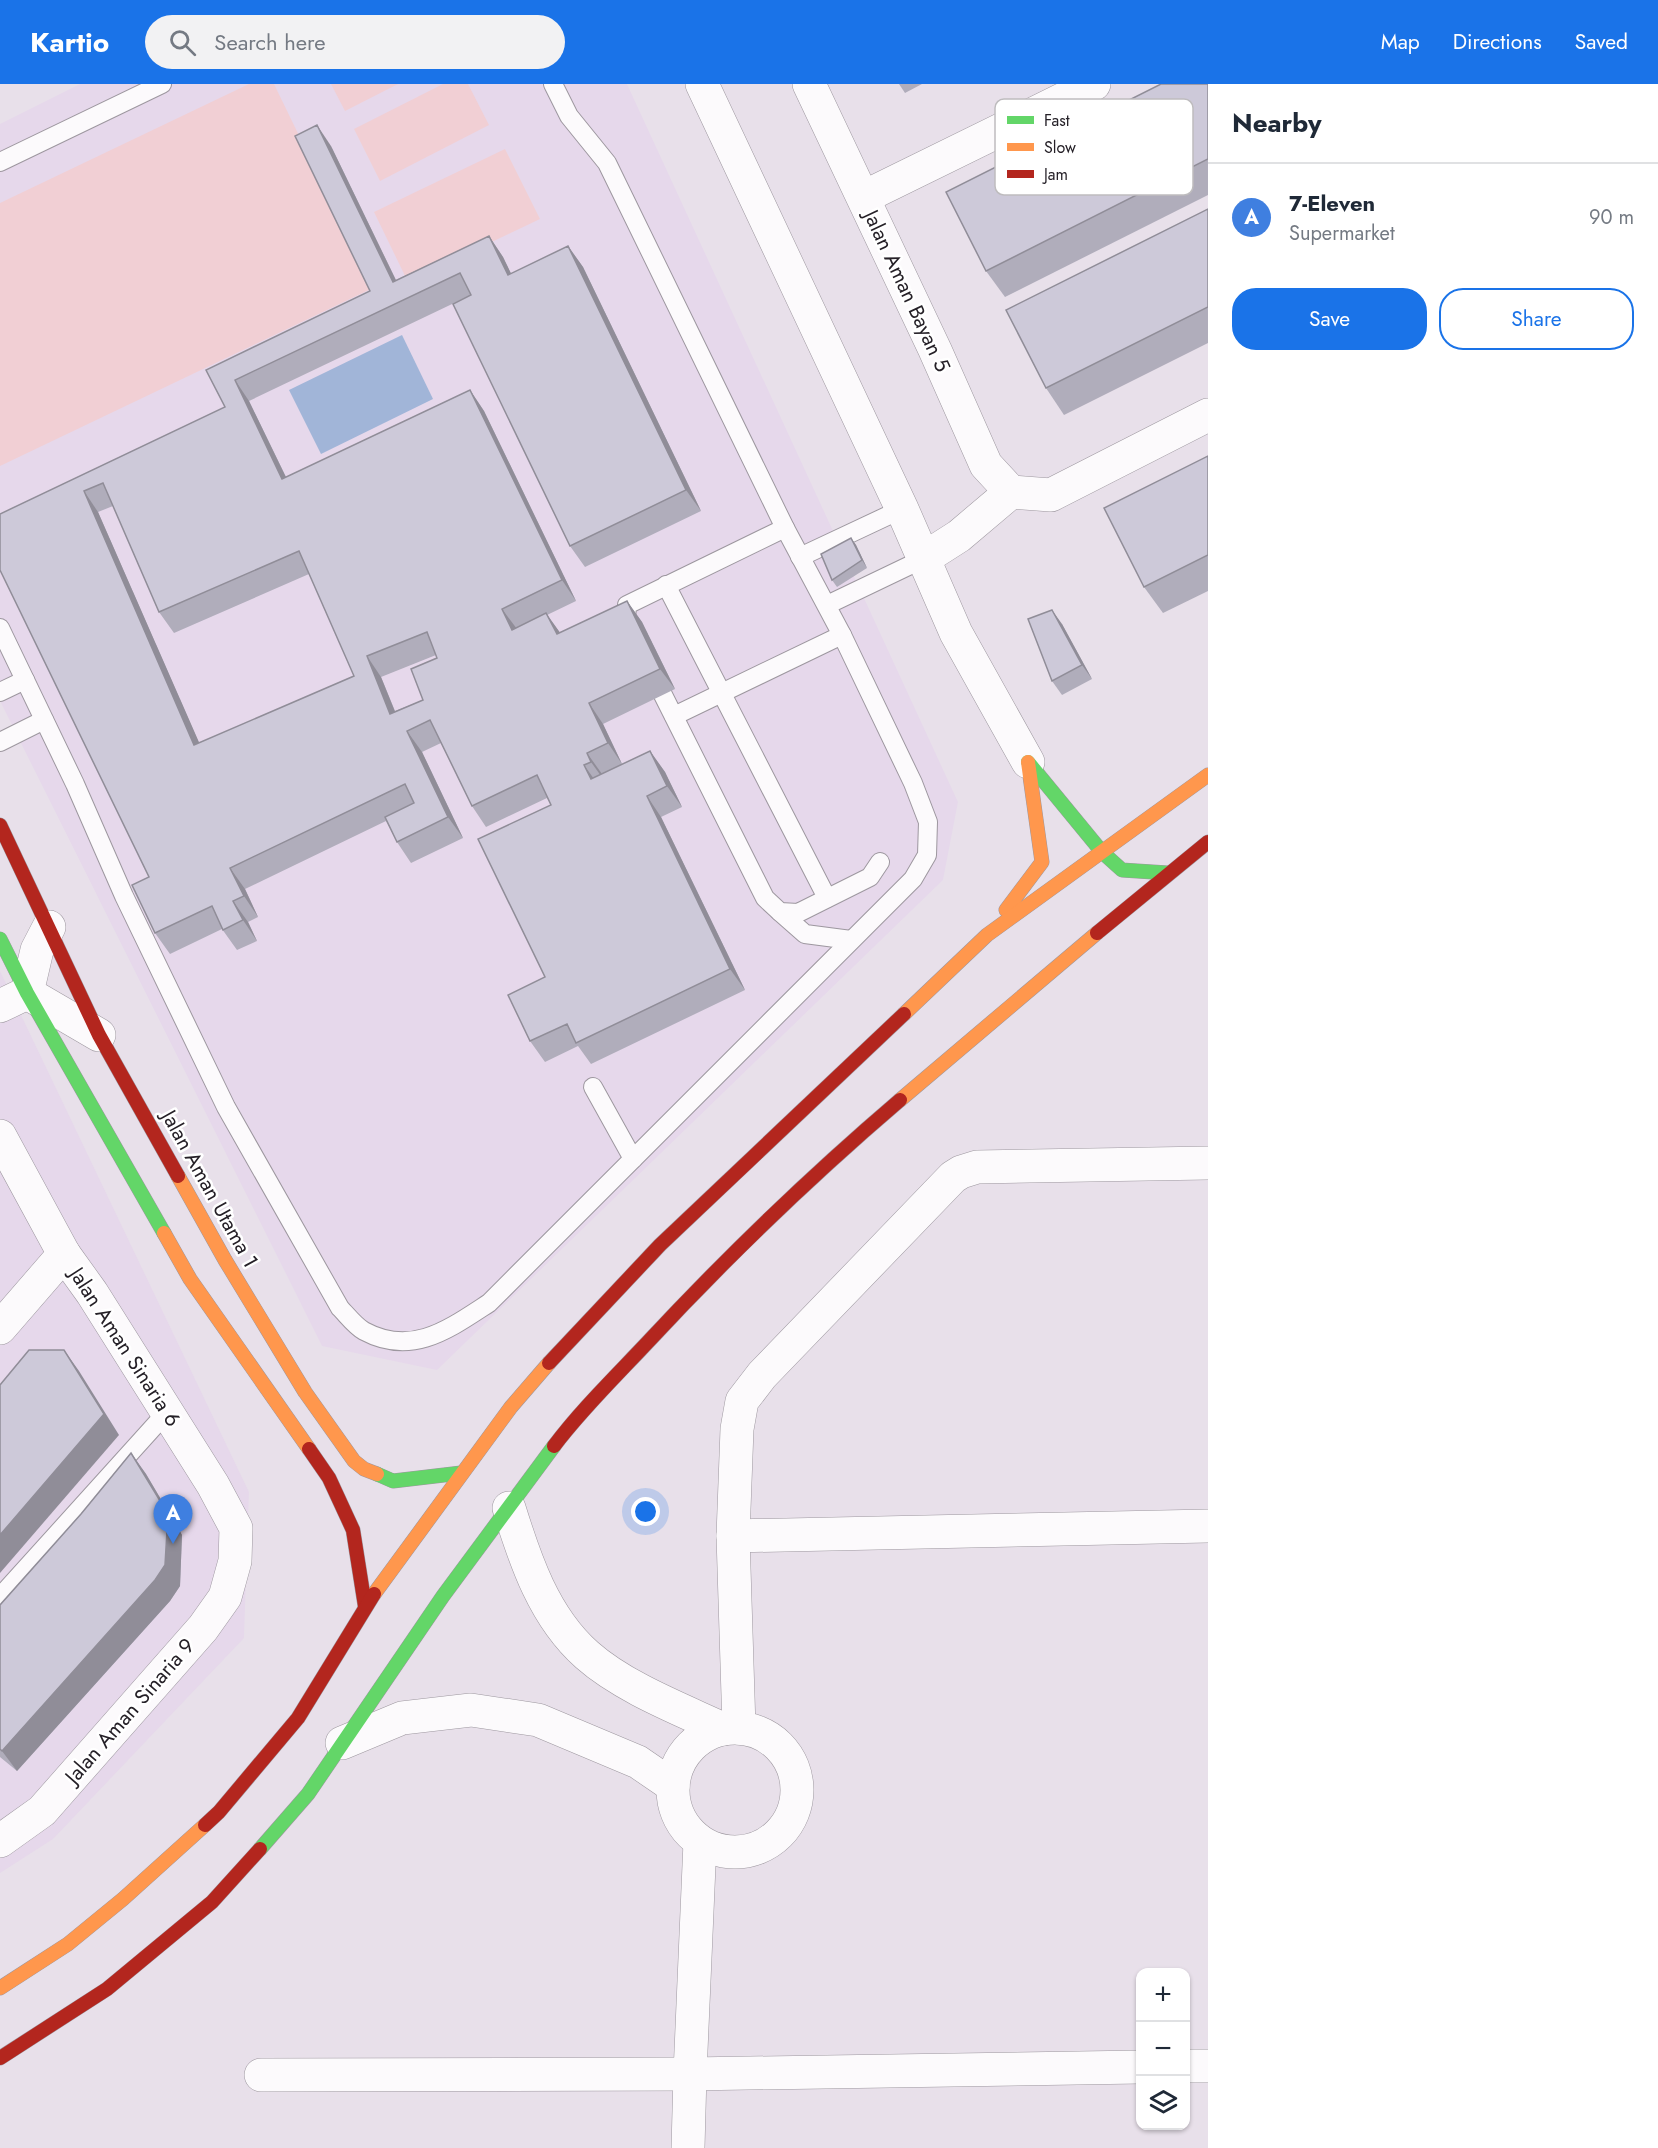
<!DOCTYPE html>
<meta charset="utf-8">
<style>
:root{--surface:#fff;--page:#f2f2f3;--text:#1f2937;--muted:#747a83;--line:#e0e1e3;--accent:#1a73e8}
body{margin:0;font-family:Jost,sans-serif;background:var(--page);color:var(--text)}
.controls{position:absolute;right:18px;bottom:18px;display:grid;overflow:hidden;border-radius:12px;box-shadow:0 2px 4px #0004}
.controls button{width:54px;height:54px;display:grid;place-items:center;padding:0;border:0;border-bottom:2px solid var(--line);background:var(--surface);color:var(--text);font:30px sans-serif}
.you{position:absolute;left:646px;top:1428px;width:21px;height:21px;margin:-15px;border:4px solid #fff;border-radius:50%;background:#1a73e8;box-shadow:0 0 0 9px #1a73e833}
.badge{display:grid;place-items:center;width:39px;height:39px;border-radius:50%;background:var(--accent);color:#fff;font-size:20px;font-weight:700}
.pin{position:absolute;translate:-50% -50px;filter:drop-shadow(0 2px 3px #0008)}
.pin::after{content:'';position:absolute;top:32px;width:21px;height:18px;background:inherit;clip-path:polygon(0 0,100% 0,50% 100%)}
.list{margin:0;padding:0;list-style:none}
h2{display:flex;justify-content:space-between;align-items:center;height:78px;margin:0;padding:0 24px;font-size:26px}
h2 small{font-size:20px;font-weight:400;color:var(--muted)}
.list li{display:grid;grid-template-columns:39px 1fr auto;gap:18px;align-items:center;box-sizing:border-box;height:108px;padding:0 24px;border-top:2px solid var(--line)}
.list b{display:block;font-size:22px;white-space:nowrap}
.list p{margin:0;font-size:20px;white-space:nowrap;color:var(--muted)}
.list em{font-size:20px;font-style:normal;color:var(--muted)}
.actions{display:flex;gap:12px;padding:18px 24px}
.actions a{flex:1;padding:14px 0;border:2px solid var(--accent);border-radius:24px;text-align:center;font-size:21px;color:var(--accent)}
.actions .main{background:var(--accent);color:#fff}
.icon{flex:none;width:33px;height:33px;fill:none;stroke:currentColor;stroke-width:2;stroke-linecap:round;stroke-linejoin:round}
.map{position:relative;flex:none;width:1208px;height:2064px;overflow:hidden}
header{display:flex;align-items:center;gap:36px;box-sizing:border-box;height:84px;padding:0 30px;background:var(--accent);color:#fff}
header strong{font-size:28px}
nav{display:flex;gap:33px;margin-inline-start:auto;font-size:21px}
.search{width:420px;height:54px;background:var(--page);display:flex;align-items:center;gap:15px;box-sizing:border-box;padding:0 21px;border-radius:33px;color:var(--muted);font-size:22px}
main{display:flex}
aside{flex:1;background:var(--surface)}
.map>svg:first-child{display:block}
.built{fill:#e6d8eb}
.green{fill:#f1cfd4}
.water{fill:#a1b5d8}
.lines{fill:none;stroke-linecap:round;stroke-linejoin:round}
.lane-casing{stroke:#9d979f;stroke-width:20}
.street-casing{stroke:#9d979f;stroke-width:34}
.fast-casing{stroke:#9d979f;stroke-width:15}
.slow-casing{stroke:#9d979f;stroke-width:15}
.jam-casing{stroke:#9d979f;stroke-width:15}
.lane{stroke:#fcfafc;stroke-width:18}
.street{stroke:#fcfafc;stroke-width:33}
.fast{stroke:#63d668;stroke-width:14}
.slow{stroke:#ff974d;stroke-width:14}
.jam{stroke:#b3261e;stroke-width:14}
.wall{fill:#b0adbb;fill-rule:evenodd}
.shaded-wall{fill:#908d98}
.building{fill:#cdc9d9;stroke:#908d98;stroke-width:1.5;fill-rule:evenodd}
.labels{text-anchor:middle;stroke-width:5;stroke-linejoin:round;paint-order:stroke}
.street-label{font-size:21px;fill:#252027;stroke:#fff}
.key{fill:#fff;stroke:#bebcbe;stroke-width:1.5}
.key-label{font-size:16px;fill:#252027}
</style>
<header>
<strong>Kartio</strong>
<div class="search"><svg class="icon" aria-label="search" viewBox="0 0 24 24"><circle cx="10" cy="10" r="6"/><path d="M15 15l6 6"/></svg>Search here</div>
<nav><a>Map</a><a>Directions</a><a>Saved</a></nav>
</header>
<main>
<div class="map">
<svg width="1208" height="2064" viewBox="0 0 1208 2064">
<rect width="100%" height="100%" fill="#e8e0ea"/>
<g class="built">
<path d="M80,0H627L958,718L943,796L437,1286L322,1262L0,617V40Z"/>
<path d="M0,887L249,1408L244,1554L53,1755L0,1789Z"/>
</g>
<g class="green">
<path d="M249,0H274L373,204L0,382V119Z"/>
<path d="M331,0H398L345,27Z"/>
<path d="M443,0H468L489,41L380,97L354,45Z"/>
<path d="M505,65L540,135L408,198L374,128Z"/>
</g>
<path class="water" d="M402,251L433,315L321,370L289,306Z"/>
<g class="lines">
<defs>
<g id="lane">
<path d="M0,78L162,0"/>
<path d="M800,473L902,425"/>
<path d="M666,501L827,814"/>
<path d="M827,521L923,475"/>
<path d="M629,543L626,537L627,521L785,444"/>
<path d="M0,544L75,700L124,812L226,1023L340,1224C347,1231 355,1242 364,1247C412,1273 449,1245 489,1219L913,795L927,771L928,738L913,699L842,551L785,444L607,79L569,32L553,0"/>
<path d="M652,589L765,814L780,828L798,829L870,793L880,778"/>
<path d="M0,608L25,596"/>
<path d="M674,632L842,551"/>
<path d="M0,658L44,636"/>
<path d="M780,828L805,850L851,856"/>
<path d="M593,1003L633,1075"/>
<path d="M0,1513L167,1328"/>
</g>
<g id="street">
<path d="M702,0L902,425L956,549L1028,678"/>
<path d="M809,0L935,266L986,381L1011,408"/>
<path d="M864,113L1094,0"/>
<path d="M923,475L959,452L1011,408L1051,411L1208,331"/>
<path d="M49,843L37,866L27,909L99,951"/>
<path d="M0,922L27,909"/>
<path d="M0,1052L64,1170L92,1209L167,1328L213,1401L236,1444L235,1477L225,1513L203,1544L42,1727L0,1757"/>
<path d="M0,1244L64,1170"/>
<path d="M509,1424C525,1476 544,1533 587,1571C623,1603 680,1625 723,1645"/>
<path d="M733,1452L1208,1442"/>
<circle cx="735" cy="1706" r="62"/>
<path d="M739,1644L733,1452L737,1345L742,1317L762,1291L953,1093L961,1088L977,1083L1208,1079"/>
<path d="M342,1659L402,1634L471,1626L538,1636L638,1678L673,1702"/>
<path d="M1186,1982H1208"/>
<path d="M261,1991L690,1990L1140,1983"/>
<path d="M688,2064L690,1990L700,1758"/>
</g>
<g id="fast">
<path d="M1028,678L1102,768L1122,786L1168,789"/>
<path d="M0,855L27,909L164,1149"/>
<path d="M377,1390L393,1397L461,1389"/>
<path d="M260,1765L308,1710L443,1512L554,1362"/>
</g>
<g id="slow">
<path d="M1006,826L1042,778L1028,678"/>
<path d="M904,930L987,851L1208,691"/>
<path d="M900,1016L1097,849"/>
<path d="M178,1092L225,1176L305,1308L354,1377L364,1385L377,1390"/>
<path d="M164,1149L190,1195L309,1365"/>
<path d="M374,1510L511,1323L549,1279"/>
<path d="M0,1904L68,1860L123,1815L205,1741"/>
</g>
<g id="jam">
<path d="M0,741L99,951L178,1092"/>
<path d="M1097,849L1208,758"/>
<path d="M549,1279L660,1161L904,930"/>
<path d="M554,1362C581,1326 615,1293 646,1260C726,1174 811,1092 900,1016"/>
<path d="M309,1365L329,1394L353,1446L365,1522"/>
<path d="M205,1741L219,1728L298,1634L374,1510"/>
<path d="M0,1974L107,1905L212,1818L260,1765"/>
</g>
</defs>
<use href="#lane" class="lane-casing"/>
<use href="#street" class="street-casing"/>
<use href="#fast" class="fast-casing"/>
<use href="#slow" class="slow-casing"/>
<use href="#jam" class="jam-casing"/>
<use href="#lane" class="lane"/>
<use href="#street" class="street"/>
<use href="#fast" class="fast"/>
<use href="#slow" class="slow"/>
<use href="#jam" class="jam"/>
</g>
<g class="wall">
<path d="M899,0H922L905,9Z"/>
<path d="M1208,0V111L1005,213L986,187Z"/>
<path d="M331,62L396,196L489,152L503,173L511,190L568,162L583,183L701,427L585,483L570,462L471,211L249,317L286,393L470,306L484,327L576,517L547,531L560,549L627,517L642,538L675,605L603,640L622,680L650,667L665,688L682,723L661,733L745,906L591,980L578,962L545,978L530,957L545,893L551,721L547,714L486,743L472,722L441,659L422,668L463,754L411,779L397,758L386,737L245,805L258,833L248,838L257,857L237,866L222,845L170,870L155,849L149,793L0,430L225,323L206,286L370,207ZM113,422L159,528L174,549L309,490L354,592L199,659L98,428ZM436,571L437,574L423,616L395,627L381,593Z"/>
<path d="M1208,125V259L1064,331L1046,304Z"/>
<path d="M1208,372V507L1163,529L1144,503Z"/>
<path d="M851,454L856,461L867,484L837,503L832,496Z"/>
<path d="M1062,540L1092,595L1062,611L1052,597Z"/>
<path d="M131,1369L146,1390L182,1451L180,1502L170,1517L17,1687L0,1673V1521L81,1430Z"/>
</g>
<g class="shaded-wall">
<path d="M317,41L331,62L405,215L393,198Z"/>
<path d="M489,152L503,173L522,212L508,191Z"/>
<path d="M568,162L583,183L701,427L686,406Z"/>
<path d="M235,296L249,317L297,416L282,395Z"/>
<path d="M470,306L484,327L576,517L562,496Z"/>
<path d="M84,407L98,428L209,681L194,661Z"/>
<path d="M851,454L856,461L867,484L862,476Z"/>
<path d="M627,517L642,538L675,605L660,585Z"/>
<path d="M502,525L517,545L512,546Z"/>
<path d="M1052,526L1062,540L1092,595L1082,581Z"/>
<path d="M546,529L561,550H557Z"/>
<path d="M367,572L381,593L404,650L390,630Z"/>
<path d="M589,619L603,640L622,680L608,659Z"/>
<path d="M407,647L422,668L463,754L448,733Z"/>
<path d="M650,667L665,688L682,723L667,702Z"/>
<path d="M587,669L602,690L606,699L591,678Z"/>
<path d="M584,681L599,702L591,695Z"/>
<path d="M647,712L661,733L745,906L730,885Z"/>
<path d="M230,784L245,805L258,833L244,812Z"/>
<path d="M233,817L248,838L257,857L243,836Z"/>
<path d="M64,1266L79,1287L119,1351L0,1489V1451Z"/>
<path d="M131,1369L146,1390L182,1451L180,1502L170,1517L17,1687L2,1667Z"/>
</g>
<g class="building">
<path d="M1161,0H1208V75L986,187L946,108Z"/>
<path d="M317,41L393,198L489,152L508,191L568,162L686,406L570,462L453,220L471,211L460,189L235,296L282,395L470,306L562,496L502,525L512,546L546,529L557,550L627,517L660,585L589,619L608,659L587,669L591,678L584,681L591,695L650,667L667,702L647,712L730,885L576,959L567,940L530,957L508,911L545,893L478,755L551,721L537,691L472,722L430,636L407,647L448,733L397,758L385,733L414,719L405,700L230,784L244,812L233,817L243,836L223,846L212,822L155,849L132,801L149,793L0,486V430L225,323L206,286L370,207L295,52ZM103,399L159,528L299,467L354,592L194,661L84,407ZM427,548L437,574L411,585L423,616L390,630L367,572Z"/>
<path d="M1208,125V223L1046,304L1006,226Z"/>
<path d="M1208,372V471L1144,503L1104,424Z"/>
<path d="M851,454L862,476L832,496L821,470Z"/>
<path d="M1052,526L1082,581L1052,597L1028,535Z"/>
<path d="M29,1266H64L104,1330L0,1451V1301Z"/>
<path d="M131,1369L168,1430L165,1481L155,1496L2,1667L0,1665V1521L81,1430Z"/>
</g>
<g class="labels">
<g class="street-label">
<text transform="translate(907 207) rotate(65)" y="7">Jalan Aman Bayan 5</text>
<text transform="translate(210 1105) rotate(61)" y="7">Jalan Aman Utama 1</text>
<text transform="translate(125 1263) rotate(57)" y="7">Jalan Aman Sinaria 6</text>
<text transform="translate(130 1627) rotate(-49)" y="7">Jalan Aman Sinaria 9</text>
</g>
</g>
<rect x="995" y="15" width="198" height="96" rx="9" class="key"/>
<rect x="1007" y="32" width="27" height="8" fill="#63d668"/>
<rect x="1007" y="59" width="27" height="8" fill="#ff974d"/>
<rect x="1007" y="86" width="27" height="8" fill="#b3261e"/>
<g class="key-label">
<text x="1044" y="42">Fast</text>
<text x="1044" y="69">Slow</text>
<text x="1044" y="96">Jam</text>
</g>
</svg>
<div class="controls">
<button>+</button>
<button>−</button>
<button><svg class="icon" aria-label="layers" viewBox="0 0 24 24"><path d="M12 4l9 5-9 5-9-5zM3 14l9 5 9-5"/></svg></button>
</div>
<div class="you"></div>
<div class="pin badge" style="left:173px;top:1460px;background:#3f7fe0">A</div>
</div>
<aside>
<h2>Nearby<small></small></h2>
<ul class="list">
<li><span class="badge" style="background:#3f7fe0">A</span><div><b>7-Eleven</b><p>Supermarket</p></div><em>90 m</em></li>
</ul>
<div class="actions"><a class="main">Save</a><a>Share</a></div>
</aside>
</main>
